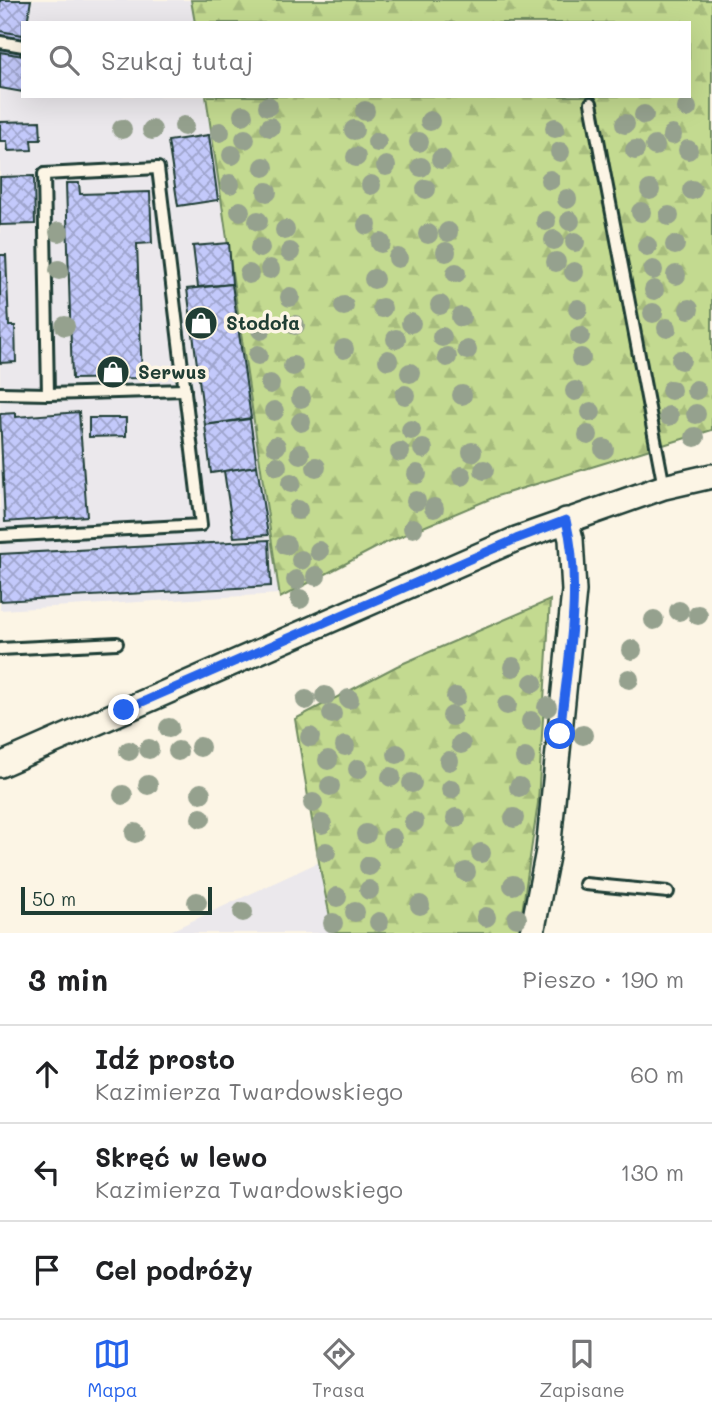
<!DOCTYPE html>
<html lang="pl">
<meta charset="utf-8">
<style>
:root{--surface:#fff;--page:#f6f6f6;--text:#202124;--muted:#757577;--line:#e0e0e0;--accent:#2563eb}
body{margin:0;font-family:Mali,sans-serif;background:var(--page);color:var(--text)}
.scale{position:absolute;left:21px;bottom:18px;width:191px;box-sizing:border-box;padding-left:7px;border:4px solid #1f3d34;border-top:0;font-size:19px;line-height:24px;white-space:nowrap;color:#1f3d34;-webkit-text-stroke:5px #fcf5e5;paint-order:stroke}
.stop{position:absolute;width:21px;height:21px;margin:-16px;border:5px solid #2563eb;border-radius:50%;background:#fff}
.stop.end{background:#2563eb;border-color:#fff;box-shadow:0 2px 7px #0008}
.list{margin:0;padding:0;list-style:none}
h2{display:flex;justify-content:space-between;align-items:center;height:91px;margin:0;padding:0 28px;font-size:30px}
h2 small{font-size:23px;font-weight:400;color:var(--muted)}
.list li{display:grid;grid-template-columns:46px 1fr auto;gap:21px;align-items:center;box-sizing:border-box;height:98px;padding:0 28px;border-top:2px solid var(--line)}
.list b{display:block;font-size:26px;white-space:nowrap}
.list p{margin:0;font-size:23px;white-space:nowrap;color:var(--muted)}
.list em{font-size:23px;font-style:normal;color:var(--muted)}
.icon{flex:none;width:38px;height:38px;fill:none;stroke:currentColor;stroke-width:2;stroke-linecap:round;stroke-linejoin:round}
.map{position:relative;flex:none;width:712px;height:933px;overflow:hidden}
.search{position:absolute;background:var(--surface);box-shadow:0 7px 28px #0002;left:21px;right:21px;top:21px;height:77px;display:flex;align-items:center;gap:18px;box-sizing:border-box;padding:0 24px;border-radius:0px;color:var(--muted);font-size:26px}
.sheet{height:385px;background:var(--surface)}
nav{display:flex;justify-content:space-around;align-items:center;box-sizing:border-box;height:98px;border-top:2px solid var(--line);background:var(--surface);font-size:19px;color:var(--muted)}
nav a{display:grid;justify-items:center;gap:4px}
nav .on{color:var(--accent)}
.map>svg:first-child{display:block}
.built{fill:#ebe8ec}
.forest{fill:url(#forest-firs);stroke:#718c62;stroke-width:2}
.building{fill:url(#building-cross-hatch);stroke:#1f3d34;stroke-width:2}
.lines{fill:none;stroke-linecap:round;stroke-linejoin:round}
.lane-casing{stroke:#1f3d34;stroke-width:16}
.street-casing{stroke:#1f3d34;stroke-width:28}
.lane{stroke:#fcf5e5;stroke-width:10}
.street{stroke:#fcf5e5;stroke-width:23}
.tree{fill:#95a18e}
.route{stroke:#2563eb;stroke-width:9}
.labels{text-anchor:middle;stroke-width:7;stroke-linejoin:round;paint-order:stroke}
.poi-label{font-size:19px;font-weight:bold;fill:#1f3d34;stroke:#fcf5e5;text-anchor:start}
</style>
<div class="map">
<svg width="712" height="933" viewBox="0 0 712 933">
<defs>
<pattern id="forest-firs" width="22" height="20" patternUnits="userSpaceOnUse" patternTransform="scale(1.75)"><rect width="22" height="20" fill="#c3da90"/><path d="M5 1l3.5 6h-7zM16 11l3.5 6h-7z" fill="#a7bc7d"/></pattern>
<pattern id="building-cross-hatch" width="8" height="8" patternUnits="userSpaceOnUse" patternTransform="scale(1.75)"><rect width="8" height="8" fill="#c3c9fb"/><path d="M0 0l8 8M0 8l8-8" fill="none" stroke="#9ea4cc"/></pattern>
</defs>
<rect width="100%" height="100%" fill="#fcf5e5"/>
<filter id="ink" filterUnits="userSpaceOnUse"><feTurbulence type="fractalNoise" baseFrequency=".0143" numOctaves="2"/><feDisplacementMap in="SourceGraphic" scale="14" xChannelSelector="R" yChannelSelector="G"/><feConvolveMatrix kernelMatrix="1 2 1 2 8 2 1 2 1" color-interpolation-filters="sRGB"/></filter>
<g filter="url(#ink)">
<g class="built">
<path d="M0,0H191L195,23H23V96H206L279,594L0,610Z"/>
<path d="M319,862L323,884L327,891L333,933H166Z"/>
</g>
<g class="forest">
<path d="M191,0H712V430L497,496L383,544L280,598L206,96H689V23H195Z"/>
<path d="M550,600L538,803L519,933H333C329,909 323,886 319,862L295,719L397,666Z"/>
</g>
<g class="building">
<path d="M0,0H31L27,23H23V36L0,32Z"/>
<path d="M0,31L23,35L19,63L0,60Z"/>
<path d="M0,52L23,56V92L0,88Z"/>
<path d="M40,121L41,140H31L32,150L8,151L7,141H0V122Z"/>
<path d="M209,135L218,200L178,206L168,141Z"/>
<path d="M34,176L35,224L0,225V177Z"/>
<path d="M66,183H79L80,194L150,192L152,243L137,244L142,378L72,379Z"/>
<path d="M229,243L232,284L198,287L193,246Z"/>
<path d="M0,255H6L9,326H15L16,362L0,363Z"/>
<path d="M232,284L251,418L205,425L187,289Z"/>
<path d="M79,412L87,516L5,522L0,414L16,413V417Z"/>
<path d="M89,418H126V436L89,437Z"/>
<path d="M250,419L257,466L211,473L205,425Z"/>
<path d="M257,466L268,535L234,537L224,471Z"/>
<path d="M269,540L271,586L0,601V554Z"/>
</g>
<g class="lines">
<defs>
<g id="lane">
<path d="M0,42L23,46"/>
<path d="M591,103L664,487"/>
<path d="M0,393L48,394L185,390"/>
<path d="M0,536L201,525L158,168L44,174L48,394"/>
<path d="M0,649L117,643"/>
<path d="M585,884L668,892"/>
</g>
<g id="street">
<path d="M0,765L516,539L664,487L712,476"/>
<path d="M532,933L548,851L574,591L571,539L566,520"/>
</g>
</defs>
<use href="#lane" class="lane-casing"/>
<use href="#street" class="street-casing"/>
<use href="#lane" class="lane"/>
<use href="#street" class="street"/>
</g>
<g class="tree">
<circle cx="268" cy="106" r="10"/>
<circle cx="687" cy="108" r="10"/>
<circle cx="365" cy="111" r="10"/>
<circle cx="243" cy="115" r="10"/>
<circle cx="644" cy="115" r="10"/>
<circle cx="430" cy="121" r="10"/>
<circle cx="625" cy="124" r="10"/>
<circle cx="184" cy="126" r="10"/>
<circle cx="270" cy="127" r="10"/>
<circle cx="555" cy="128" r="10"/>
<circle cx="122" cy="129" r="10"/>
<circle cx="152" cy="130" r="10"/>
<circle cx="354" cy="130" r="10"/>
<circle cx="220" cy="132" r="10"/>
<circle cx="672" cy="135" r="10"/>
<circle cx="245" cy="139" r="10"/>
<circle cx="377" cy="142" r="10"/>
<circle cx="419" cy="142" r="10"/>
<circle cx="655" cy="146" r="10"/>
<circle cx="635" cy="150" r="10"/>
<circle cx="688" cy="150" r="10"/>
<circle cx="560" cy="152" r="10"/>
<circle cx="232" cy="155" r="10"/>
<circle cx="356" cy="157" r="10"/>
<circle cx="441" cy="159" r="10"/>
<circle cx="386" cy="166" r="10"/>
<circle cx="264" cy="167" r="10"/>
<circle cx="421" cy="167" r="10"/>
<circle cx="550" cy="180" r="10"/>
<circle cx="230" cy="184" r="10"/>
<circle cx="371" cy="185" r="10"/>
<circle cx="426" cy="189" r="10"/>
<circle cx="650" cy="190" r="10"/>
<circle cx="692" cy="190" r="10"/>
<circle cx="267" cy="192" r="10"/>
<circle cx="567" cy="199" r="10"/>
<circle cx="240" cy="211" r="10"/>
<circle cx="641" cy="212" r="10"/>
<circle cx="669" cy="216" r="10"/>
<circle cx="258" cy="221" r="10"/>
<circle cx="546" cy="221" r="10"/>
<circle cx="570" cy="221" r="10"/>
<circle cx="367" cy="225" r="10"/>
<circle cx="285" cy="230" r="10"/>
<circle cx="59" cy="232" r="10"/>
<circle cx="448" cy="232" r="10"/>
<circle cx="428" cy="234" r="10"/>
<circle cx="554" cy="240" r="10"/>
<circle cx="575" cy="242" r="10"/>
<circle cx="381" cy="243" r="10"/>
<circle cx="675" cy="245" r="10"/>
<circle cx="647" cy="246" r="10"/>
<circle cx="260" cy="248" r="10"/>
<circle cx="290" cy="252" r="10"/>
<circle cx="446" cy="252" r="10"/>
<circle cx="398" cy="258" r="10"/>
<circle cx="556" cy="262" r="10"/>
<circle cx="270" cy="269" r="10"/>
<circle cx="59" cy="270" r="10"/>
<circle cx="653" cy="270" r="10"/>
<circle cx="574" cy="272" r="10"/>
<circle cx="456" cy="273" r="10"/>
<circle cx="249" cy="274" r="10"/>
<circle cx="676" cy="275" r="10"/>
<circle cx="374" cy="279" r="10"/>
<circle cx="654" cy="290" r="10"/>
<circle cx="290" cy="297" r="10"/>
<circle cx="440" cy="305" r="10"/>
<circle cx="344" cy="306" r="10"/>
<circle cx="382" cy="308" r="10"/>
<circle cx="578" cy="309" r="10"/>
<circle cx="689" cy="309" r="10"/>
<circle cx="653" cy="313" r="10"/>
<circle cx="461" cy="317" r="10"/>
<circle cx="411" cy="323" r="10"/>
<circle cx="295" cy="325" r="10"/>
<circle cx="65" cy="326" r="10"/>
<circle cx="667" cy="328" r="10"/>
<circle cx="261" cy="330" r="10"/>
<circle cx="580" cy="336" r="10"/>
<circle cx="442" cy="337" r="10"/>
<circle cx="396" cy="339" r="10"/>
<circle cx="344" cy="349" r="10"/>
<circle cx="467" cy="350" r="10"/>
<circle cx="258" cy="355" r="10"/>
<circle cx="447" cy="357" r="10"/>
<circle cx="581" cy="358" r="10"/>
<circle cx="388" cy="360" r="10"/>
<circle cx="681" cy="360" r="10"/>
<circle cx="293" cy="366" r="10"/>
<circle cx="410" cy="373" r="10"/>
<circle cx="270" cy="384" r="10"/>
<circle cx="671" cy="390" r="10"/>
<circle cx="696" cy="390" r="10"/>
<circle cx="575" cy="391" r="10"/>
<circle cx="405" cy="395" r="10"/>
<circle cx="462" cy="395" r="10"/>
<circle cx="301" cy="398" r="10"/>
<circle cx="274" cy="411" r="10"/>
<circle cx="591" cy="412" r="10"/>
<circle cx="696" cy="414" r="10"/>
<circle cx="669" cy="416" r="10"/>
<circle cx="301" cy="422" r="10"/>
<circle cx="411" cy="430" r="10"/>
<circle cx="588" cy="435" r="10"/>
<circle cx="695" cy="437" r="10"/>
<circle cx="276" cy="446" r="10"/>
<circle cx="423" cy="449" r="10"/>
<circle cx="604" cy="449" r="10"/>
<circle cx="400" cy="452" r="10"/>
<circle cx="472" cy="452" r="10"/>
<circle cx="300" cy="454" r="10"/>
<circle cx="277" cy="466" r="10"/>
<circle cx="316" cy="467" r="10"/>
<circle cx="484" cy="470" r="10"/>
<circle cx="417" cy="474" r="10"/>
<circle cx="462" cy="476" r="10"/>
<circle cx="291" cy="483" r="10"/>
<circle cx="416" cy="501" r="10"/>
<circle cx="434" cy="508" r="10"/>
<circle cx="298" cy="510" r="10"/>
<circle cx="413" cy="528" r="10"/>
<circle cx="286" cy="545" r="10"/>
<circle cx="319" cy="551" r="10"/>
<circle cx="301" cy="560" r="10"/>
<circle cx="316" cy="576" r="10"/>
<circle cx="296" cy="580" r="10"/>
<circle cx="300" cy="599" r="10"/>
<circle cx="679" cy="611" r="10"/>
<circle cx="698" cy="615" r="10"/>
<circle cx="654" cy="620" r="10"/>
<circle cx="632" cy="650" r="10"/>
<circle cx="513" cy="667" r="10"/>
<circle cx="629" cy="679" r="10"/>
<circle cx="533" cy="683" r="10"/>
<circle cx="325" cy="696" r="10"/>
<circle cx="456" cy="697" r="10"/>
<circle cx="349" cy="699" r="10"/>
<circle cx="306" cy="700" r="10"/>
<circle cx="507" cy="705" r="10"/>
<circle cx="547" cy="707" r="10"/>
<circle cx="332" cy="714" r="10"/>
<circle cx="452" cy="716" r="10"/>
<circle cx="531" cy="721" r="10"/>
<circle cx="169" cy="728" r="10"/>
<circle cx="583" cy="735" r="10"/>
<circle cx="310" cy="737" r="10"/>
<circle cx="461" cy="744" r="10"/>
<circle cx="345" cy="746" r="10"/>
<circle cx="200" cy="747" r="10"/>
<circle cx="149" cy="749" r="10"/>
<circle cx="129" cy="751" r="10"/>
<circle cx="178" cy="751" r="10"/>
<circle cx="397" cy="754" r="10"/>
<circle cx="525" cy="758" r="10"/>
<circle cx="328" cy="760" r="10"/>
<circle cx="449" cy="761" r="10"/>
<circle cx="358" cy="769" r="10"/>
<circle cx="391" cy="777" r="10"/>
<circle cx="412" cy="783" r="10"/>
<circle cx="148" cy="785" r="10"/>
<circle cx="330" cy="786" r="10"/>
<circle cx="519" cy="787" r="10"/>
<circle cx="451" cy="789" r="10"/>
<circle cx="201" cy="793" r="10"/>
<circle cx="123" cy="795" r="10"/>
<circle cx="313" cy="803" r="10"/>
<circle cx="201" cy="818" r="10"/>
<circle cx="456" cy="818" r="10"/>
<circle cx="514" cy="818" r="10"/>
<circle cx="414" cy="822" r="10"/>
<circle cx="322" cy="824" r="10"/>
<circle cx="135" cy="833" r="10"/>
<circle cx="366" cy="834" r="10"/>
<circle cx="392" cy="838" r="10"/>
<circle cx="326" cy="852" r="10"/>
<circle cx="481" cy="853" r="10"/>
<circle cx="369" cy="866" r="10"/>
<circle cx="466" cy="872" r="10"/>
<circle cx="513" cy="885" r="10"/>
<circle cx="369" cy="890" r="10"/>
<circle cx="337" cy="897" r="10"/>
<circle cx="197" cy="902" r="10"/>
<circle cx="420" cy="905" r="10"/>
<circle cx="243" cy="912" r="10"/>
<circle cx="355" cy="912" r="10"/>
<circle cx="486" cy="917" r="10"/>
<circle cx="517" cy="918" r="10"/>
<circle cx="379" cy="922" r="10"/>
<circle cx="333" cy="923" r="10"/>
</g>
</g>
<g class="lines" filter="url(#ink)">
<path class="route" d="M124,710L516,539L566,520C583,589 567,664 560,734"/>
</g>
<defs>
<symbol id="shop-disc" viewBox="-11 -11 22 22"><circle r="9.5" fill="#1f3d34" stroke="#fcf5e5"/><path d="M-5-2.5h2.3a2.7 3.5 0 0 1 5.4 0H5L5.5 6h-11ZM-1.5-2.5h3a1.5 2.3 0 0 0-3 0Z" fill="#fff"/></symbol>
</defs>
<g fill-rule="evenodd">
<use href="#shop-disc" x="182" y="304" width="38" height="38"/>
<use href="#shop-disc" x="94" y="353" width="38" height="38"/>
</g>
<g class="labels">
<g class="poi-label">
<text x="226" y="330">Stodoła</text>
<text x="138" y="379">Serwus</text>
</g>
</g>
</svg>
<div class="scale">50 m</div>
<div class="stop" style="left:560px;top:734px"></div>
<div class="stop end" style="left:124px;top:710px"></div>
<div class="search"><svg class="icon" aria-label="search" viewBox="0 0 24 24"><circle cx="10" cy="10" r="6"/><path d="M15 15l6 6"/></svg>Szukaj tutaj</div>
</div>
<section class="sheet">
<h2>3 min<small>Pieszo · 190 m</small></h2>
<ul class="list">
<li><svg class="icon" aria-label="ahead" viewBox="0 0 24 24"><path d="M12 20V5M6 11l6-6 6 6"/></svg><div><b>Idź prosto</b><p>Kazimierza Twardowskiego</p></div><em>60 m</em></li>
<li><svg class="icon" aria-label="left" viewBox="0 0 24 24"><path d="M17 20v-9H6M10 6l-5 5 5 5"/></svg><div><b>Skręć w lewo</b><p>Kazimierza Twardowskiego</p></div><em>130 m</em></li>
<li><svg class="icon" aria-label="arrive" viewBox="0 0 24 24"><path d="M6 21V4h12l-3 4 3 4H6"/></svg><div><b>Cel podróży</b></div></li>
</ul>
</section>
<nav>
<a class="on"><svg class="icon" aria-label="map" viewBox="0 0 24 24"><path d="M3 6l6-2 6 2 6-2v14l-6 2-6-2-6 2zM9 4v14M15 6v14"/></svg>Mapa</a>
<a><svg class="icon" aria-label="directions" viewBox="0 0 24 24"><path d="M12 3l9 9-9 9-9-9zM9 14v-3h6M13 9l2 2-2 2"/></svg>Trasa</a>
<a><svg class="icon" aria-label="saved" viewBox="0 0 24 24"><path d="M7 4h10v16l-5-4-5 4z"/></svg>Zapisane</a>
</nav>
